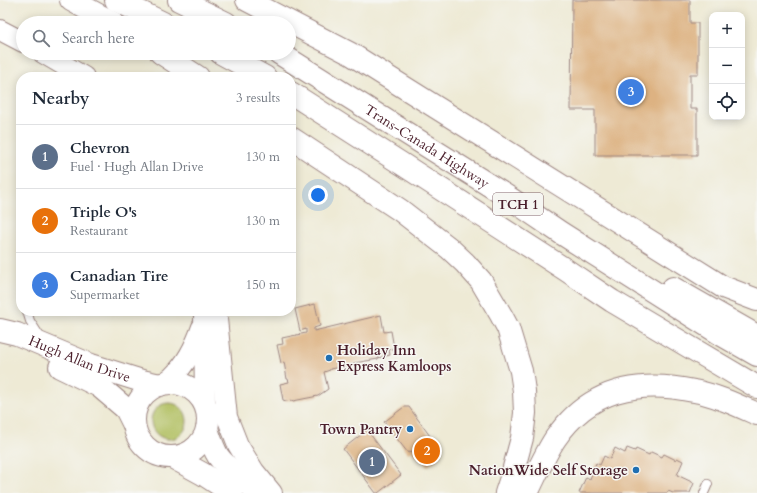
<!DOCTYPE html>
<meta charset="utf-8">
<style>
:root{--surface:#fff;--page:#f2f2f3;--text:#1f2937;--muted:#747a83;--line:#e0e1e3;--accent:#7c3aed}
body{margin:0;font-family:Cardo,serif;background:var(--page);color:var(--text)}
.controls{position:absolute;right:12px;top:12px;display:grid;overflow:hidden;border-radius:8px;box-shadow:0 2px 10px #0003}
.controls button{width:36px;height:36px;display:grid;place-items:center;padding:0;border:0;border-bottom:1px solid var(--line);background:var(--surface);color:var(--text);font:20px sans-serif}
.you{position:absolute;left:318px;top:195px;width:14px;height:14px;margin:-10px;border:3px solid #fff;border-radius:50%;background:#1a73e8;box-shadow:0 0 0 6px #1a73e833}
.badge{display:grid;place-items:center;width:26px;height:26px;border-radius:50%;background:var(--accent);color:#fff;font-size:13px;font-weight:700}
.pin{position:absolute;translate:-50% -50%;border:2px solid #fff;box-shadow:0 1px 4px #0006}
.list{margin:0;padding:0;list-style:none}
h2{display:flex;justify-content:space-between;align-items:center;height:52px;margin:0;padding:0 16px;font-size:17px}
h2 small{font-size:13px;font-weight:400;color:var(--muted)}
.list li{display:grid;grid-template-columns:26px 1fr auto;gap:12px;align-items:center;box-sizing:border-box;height:64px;padding:0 16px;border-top:1px solid var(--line)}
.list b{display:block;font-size:15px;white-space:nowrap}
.list p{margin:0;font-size:13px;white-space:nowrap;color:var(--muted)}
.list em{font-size:13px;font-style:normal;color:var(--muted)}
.icon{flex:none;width:22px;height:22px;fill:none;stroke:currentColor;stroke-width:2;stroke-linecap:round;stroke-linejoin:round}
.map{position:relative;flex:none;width:757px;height:493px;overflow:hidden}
.search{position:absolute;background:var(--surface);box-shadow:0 2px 10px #0003;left:16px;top:16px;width:280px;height:44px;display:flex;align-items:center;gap:10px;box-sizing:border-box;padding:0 14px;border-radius:22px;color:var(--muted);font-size:15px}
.panel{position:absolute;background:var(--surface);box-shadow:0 2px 10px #0003;left:16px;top:72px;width:280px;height:244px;border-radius:16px}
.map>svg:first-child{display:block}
.green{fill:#b1bf61;stroke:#7e6f46}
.building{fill:#ddb282}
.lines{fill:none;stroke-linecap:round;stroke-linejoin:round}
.service-casing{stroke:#9c8480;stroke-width:10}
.tertiary-casing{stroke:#9c8480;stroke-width:22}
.secondary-casing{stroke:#9c8480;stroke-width:24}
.motorway-casing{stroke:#9c8480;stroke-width:24}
.service{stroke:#fff;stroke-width:8}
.tertiary{stroke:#fff;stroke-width:20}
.secondary{stroke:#fff;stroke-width:22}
.motorway{stroke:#fff;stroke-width:22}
.poi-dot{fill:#1f6fb2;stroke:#f6f6f2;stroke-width:1.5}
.labels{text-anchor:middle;stroke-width:3;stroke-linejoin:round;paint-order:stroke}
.shield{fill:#f6f6f2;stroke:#7e6067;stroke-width:1}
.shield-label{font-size:13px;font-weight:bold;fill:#4a1f2b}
.street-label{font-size:14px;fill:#4a1f2b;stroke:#f6f6f2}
.poi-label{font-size:14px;font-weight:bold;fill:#4a1f2b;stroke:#f6f6f2;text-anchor:end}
</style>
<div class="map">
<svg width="757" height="493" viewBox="0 0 757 493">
<rect width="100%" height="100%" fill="#f6f6f2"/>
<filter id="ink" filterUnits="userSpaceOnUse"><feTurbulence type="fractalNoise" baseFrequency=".025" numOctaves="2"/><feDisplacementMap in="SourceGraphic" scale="8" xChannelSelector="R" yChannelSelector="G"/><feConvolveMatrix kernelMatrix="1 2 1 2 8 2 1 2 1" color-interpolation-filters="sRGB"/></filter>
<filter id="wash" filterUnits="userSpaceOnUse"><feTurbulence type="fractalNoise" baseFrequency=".012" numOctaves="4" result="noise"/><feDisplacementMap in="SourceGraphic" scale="16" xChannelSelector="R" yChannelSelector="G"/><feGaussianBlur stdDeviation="0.9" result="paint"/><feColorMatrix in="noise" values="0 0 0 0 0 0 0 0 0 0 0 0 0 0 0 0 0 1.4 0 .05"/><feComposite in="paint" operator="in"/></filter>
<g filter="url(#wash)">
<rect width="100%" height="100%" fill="#eeead5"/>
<circle class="green" cx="169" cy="421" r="18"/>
<g id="blocks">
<g class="building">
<path d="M572,0H690V23H698V74H690V109H697V155H595V110H571Z"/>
<path d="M315,304L320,326L314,328V331L381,315L384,332L391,331L394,348L389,350L390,355L378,358V359L354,363L355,364L330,369V370L324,372L328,389L318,396L293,401L292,400L286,401L283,400L280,384L289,382L288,379H287L284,362L281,363L277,345L283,344L282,338L306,333V329L300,331L295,309Z"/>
<path d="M404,407H409L435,443L433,445L438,452L435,454L438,458L427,467L423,461L422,462L416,454L415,455L412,451L408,453L384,422Z"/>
<path d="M367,430L401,475L378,493H376L343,449Z"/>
<path d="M615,448L625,453L627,448L635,451L636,449L649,455L651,452L662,457L664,454L676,460L677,458L683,461L677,475L694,483L690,493H673L668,491L667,493H579L586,477L590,479L596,463L600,465L604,456L610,459Z"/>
</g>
</g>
</g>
<g filter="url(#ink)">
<use href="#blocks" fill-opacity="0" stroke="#9c8480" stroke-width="1"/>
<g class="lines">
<defs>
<g id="service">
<path d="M27,311L30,321L41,338"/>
<path d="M704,493L708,484"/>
</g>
<g id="tertiary">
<path d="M0,30L23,42"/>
<path d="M43,53L84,77"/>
<path d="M204,311L205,405"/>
<path d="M214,311L217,319L227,417L238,445L254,471L272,493"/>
<path d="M161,385C166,381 171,379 174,375C188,362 196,344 202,327"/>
</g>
<g id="secondary">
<path id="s1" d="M0,330L17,334L91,365L142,381L160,385"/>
<path d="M60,367L99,386L126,409L134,425"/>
<circle cx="171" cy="420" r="37"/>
<path d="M207,429C210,438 213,448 218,456C225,466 251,488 262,493"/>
<path d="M172,457L203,474L232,493"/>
</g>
<g id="motorway">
<path d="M71,0L113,23"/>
<path d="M116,0L163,23"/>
<path d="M179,0L226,23"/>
<path d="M247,0L351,54L723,287L757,300"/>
<path d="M161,53L198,77"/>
<path d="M221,53L265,77"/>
<path id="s2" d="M279,53L508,197L561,233L722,335L757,355"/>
<path d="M291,93L402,164L566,270L612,301L757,387"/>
<path d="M291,138L400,210L449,248L465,263L481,281L501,315L508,328L521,371L524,391L525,413L522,438L512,475L506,493"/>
<path d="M673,288L757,336"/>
<path d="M527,493C536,475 544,456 555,439C589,389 638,379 694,391C716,395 737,405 757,414"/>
</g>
</defs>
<use href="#service" class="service-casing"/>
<use href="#tertiary" class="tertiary-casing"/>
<use href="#secondary" class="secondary-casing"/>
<use href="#motorway" class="motorway-casing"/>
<use href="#service" class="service"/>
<use href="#tertiary" class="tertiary"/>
<use href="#secondary" class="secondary"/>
<use href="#motorway" class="motorway"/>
</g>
</g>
<g class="poi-dot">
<circle cx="329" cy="358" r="4"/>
<circle cx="410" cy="429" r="4"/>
<circle cx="636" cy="470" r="4"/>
</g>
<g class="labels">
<rect class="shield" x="493" y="193" width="50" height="22" rx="3"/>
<g class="shield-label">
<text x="518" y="209">TCH 1</text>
</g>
<g class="street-label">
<text dy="5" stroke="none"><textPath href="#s2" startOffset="175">Trans-Canada Highway</textPath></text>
<text dy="5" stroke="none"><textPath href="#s1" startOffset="85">Hugh Allan Drive</textPath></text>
</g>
<g class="poi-label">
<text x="337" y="355" text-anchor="start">Holiday Inn<tspan x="337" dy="16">Express Kamloops</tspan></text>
<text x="402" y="434">Town Pantry</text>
<text x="628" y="475">NationWide Self Storage</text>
</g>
</g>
</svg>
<div class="controls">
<button>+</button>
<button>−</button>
<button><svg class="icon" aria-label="locate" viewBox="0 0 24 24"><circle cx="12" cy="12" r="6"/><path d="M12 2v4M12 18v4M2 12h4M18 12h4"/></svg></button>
</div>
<div class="you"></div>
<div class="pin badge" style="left:372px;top:462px;background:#5c6f8a">1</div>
<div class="pin badge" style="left:427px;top:451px;background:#e8710a">2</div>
<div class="pin badge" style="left:631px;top:92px;background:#3f7fe0">3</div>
<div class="search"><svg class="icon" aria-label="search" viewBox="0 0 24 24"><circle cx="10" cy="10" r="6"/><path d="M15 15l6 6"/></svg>Search here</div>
<section class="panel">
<h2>Nearby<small>3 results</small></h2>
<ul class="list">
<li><span class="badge" style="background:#5c6f8a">1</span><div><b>Chevron</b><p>Fuel · Hugh Allan Drive</p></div><em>130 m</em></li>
<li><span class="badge" style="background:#e8710a">2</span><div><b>Triple O's</b><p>Restaurant</p></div><em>130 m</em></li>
<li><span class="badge" style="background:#3f7fe0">3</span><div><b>Canadian Tire</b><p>Supermarket</p></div><em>150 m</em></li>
</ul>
</section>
</div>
